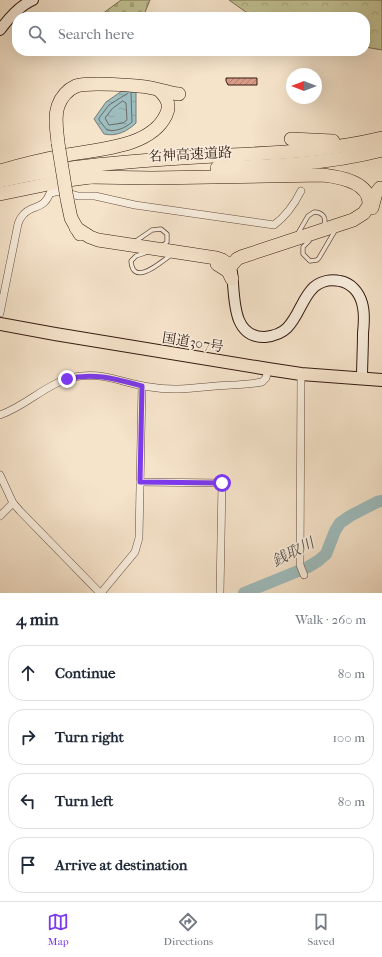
<!DOCTYPE html>
<meta charset="utf-8">
<style>
:root{--surface:#fff;--page:#f6f6f7;--text:#1f2937;--muted:#747a83;--line:#e0e1e3;--accent:#7c3aed}
body{margin:0;font-family:"IM FELL French Canon","Noto Serif JP",serif;background:var(--page);color:var(--text)}
.compass{position:absolute;left:286px;top:68px;width:36px;height:36px;border-radius:50%;background:var(--surface);box-shadow:0 4px 16px #0002;rotate:270deg}
.stop{position:absolute;width:12px;height:12px;margin:-9px;border:3px solid #7c3aed;border-radius:50%;background:#fff}
.stop.end{background:#7c3aed;border-color:#fff;box-shadow:0 1px 4px #0008}
.list{margin:0;padding:0;list-style:none}
h2{display:flex;justify-content:space-between;align-items:center;height:52px;margin:0;padding:0 16px;font-size:17px}
h2 small{font-size:13px;font-weight:400;color:var(--muted)}
.list li{display:grid;grid-template-columns:26px 1fr auto;gap:12px;align-items:center;box-sizing:border-box;height:56px;margin:0 8px 8px;padding:0 8px;border:1px solid var(--line);border-radius:16px}
.list b{display:block;font-size:15px;white-space:nowrap}
.list em{font-size:13px;font-style:normal;color:var(--muted)}
.icon{flex:none;width:22px;height:22px;fill:none;stroke:currentColor;stroke-width:2;stroke-linecap:round;stroke-linejoin:round}
.map{position:relative;flex:none;width:382px;height:593px;overflow:hidden}
.search{position:absolute;background:var(--surface);box-shadow:0 4px 16px #0002;left:12px;right:12px;top:12px;height:44px;display:flex;align-items:center;gap:10px;box-sizing:border-box;padding:0 14px;border-radius:16px;color:var(--muted);font-size:15px}
.sheet{height:308px;background:var(--surface)}
nav{display:flex;justify-content:space-around;align-items:center;box-sizing:border-box;height:56px;border-top:1px solid var(--line);background:var(--surface);font-size:11px;color:var(--muted)}
nav a{display:grid;justify-items:center;gap:2px}
nav .on{color:var(--accent)}
.map>svg:first-child{display:block}
.forest{fill:url(#forest-crowns);stroke:#7b6e51}
.cemetery{fill:url(#cemetery-stones);stroke:#7b6e51}
.water{fill:url(#water-ripples);stroke:#747c78}
.lines{fill:none;stroke-linecap:round;stroke-linejoin:round}
.shore{stroke:#696c67;stroke-width:1}
.river{stroke:#9ebdbe;stroke-width:12}
.building{fill:url(#building-hatch);stroke:#341a10}
.service-casing{stroke:#644c3e;stroke-width:5}
.minor-casing{stroke:#644c3e;stroke-width:8}
.secondary-casing{stroke:#341a10;stroke-width:12}
.trunk-casing{stroke:#341a10;stroke-width:14}
.motorway-casing{stroke:#341a10;stroke-width:14}
.service{stroke:#f8eddd;stroke-width:3.5}
.minor{stroke:#f8eddd;stroke-width:7}
.secondary{stroke:#f8eddd;stroke-width:10}
.trunk{stroke:#f5e3ca;stroke-width:12}
.motorway{stroke:#f5e3ca;stroke-width:13}
.motorway-bridge-casing{stroke:#341a10;stroke-width:14;stroke-linecap:butt}
.motorway-bridge{stroke:#f5e3ca;stroke-width:13}
.route{stroke:#7c3aed;stroke-width:5}
.labels{text-anchor:middle;stroke-width:3;stroke-linejoin:round;paint-order:stroke}
.street-label{font-size:14px;fill:#341a10;stroke:#f8eddd}
.water-label{font-size:15px;font-style:italic;fill:#59534d;stroke:#f8eddd}
</style>
<div class="map">
<svg width="382" height="593" viewBox="0 0 382 593">
<defs>
<pattern id="forest-crowns" width="20" height="18" patternUnits="userSpaceOnUse"><rect width="20" height="18" fill="#c2c192"/><path d="M2 6a3 3 0 1 1 6 0M12 15a3 3 0 1 1 6 0" fill="none" stroke="#a7a57d"/></pattern>
<pattern id="cemetery-stones" width="16" height="16" patternUnits="userSpaceOnUse"><rect width="16" height="16" fill="#c2c192"/><path d="M2 7V4a2 2 0 0 1 4 0v3zM10 15v-3a2 2 0 0 1 4 0v3z" fill="#a7a57d"/></pattern>
<pattern id="water-ripples" width="26" height="14" patternUnits="userSpaceOnUse"><rect width="26" height="14" fill="#9ebdbe"/><path d="M2 4q2-2 4 0t4 0M15 11q2-2 4 0t4 0" fill="none" stroke="#89a2a2"/></pattern>
<pattern id="building-hatch" width="6" height="6" patternUnits="userSpaceOnUse"><rect width="6" height="6" fill="#da9a88"/><path d="M-1 1l2-2M0 6l6-6M5 7l2-2" fill="none" stroke="#b27d6e"/></pattern>
</defs>
<rect width="100%" height="100%" fill="#f5e3ca"/>
<filter id="stains"><feTurbulence type="fractalNoise" baseFrequency=".005" numOctaves="4"/><feColorMatrix values="0 0 0 0 .2 0 0 0 0 .09 0 0 0 0 .02 0 0 0 .5 -.17"/></filter>
<radialGradient id="worn" r=".72"><stop offset=".6" stop-color="#630" stop-opacity="0"/><stop offset="1" stop-color="#630" stop-opacity=".3"/></radialGradient>
<path class="forest" d="M229,0H382V50L365,47V17H253Z"/>
<path class="cemetery" d="M121,0H150L143,17H98Z"/>
<path class="water" d="M122,91L136,92V123C128,131 116,137 104,134L94,119L106,102Z"/>
<g class="lines">
<g class="shore">
<path d="M128,93L109,105L99,118V120L107,130C116,132 125,128 132,122L131,93"/>
<path d="M123,101L126,103L127,120L123,123L109,125L105,118L112,109Z"/>
</g>
<path class="river" d="M244,593L308,567L318,561L326,554L335,531L340,523L350,516L377,502L382,501"/>
</g>
<path class="building" d="M226,78H257V85H228L226,81Z"/>
<g class="lines">
<defs>
<g id="service">
<path d="M297,235L308,216L314,212C322,212 328,218 323,226"/>
<path d="M136,241L152,230L161,229L167,234V242L162,246"/>
<path d="M309,241L303,247V254L310,261L317,260L319,258L336,229"/>
<path d="M145,253L136,256L131,261C133,288 162,261 171,255"/>
</g>
<g id="minor">
<path d="M0,313L18,224C19,221 21,217 23,215C32,204 43,211 50,193L61,191L78,196H95L135,205L274,225C286,216 294,205 301,191"/>
<path d="M301,374L300,565L304,575"/>
<path d="M0,415C29,405 50,379 81,376C108,373 125,384 150,387C172,391 194,388 216,386C231,385 247,385 262,382L266,378L268,369"/>
<path d="M0,475L13,503L20,511L100,593"/>
<path d="M140,482L222,483L220,593"/>
<path d="M0,516L13,503"/>
<path d="M101,593L135,552L139,538L142,386"/>
</g>
<g id="secondary">
<path d="M0,30C9,18 19,6 33,0"/>
<path d="M232,272C235,296 231,338 265,337C274,336 281,334 287,328C299,316 302,298 314,287C321,281 331,279 340,281C351,283 359,292 362,303C365,313 364,324 363,333C363,349 362,364 362,379"/>
</g>
<path id="trunk" d="M0,324L55,334L268,369L301,374L382,380"/>
<g id="motorway">
<path d="M291,139L333,141"/>
<path d="M58,143C57,131 54,118 58,106C61,98 67,90 76,86C88,82 138,85 152,88C161,90 170,93 179,94"/>
<path d="M217,168C272,166 329,164 382,150"/>
<path d="M0,171C21,165 41,160 62,156C94,149 150,149 166,115C171,105 167,98 160,91"/>
<path d="M0,181C75,163 152,160 229,155C280,153 332,150 382,138"/>
<path d="M0,194L68,180L98,176"/>
<path d="M67,199L71,218L80,234"/>
<path d="M372,208L376,193L380,188"/>
<path d="M76,228L90,237L98,240L216,258L222,260L231,266L237,259L241,257L353,220L364,213L369,205C371,182 340,177 323,175L152,178L89,177"/>
<path d="M217,264L228,271L232,279"/>
</g>
</defs>
<use href="#service" class="service-casing"/>
<use href="#minor" class="minor-casing"/>
<use href="#secondary" class="secondary-casing"/>
<use href="#trunk" class="trunk-casing"/>
<use href="#motorway" class="motorway-casing"/>
<use href="#service" class="service"/>
<use href="#minor" class="minor"/>
<use href="#secondary" class="secondary"/>
<use href="#trunk" class="trunk"/>
<use href="#motorway" class="motorway"/>
<defs>
<path id="motorway-bridge" d="M58,143L67,199"/>
</defs>
<use href="#motorway-bridge" class="motorway-bridge-casing"/>
<use href="#motorway-bridge" class="motorway-bridge"/>
</g>
<g class="lines">
<path class="route" d="M67,379C93,372 116,379 142,386L140,482L222,483"/>
</g>
<g class="labels">
<g class="street-label">
<text transform="translate(190 154) rotate(-3)" y="5">名神高速道路</text>
<text transform="translate(193 342) rotate(9)" y="5">国道307号</text>
</g>
<g class="water-label">
<text transform="translate(293 552) rotate(-27)" y="5">銭取川</text>
</g>
</g>
<rect width="100%" height="100%" filter="url(#stains)"/>
<rect width="100%" height="100%" fill="url(#worn)"/>
</svg>
<svg class="compass" viewBox="-18 -18 36 36"><path d="M0-13l5 13h-10z" fill="#e53935"/><path d="M0 13l5-13h-10z" fill="#747a83"/></svg>
<div class="stop" style="left:222px;top:483px"></div>
<div class="stop end" style="left:67px;top:379px"></div>
<div class="search"><svg class="icon" aria-label="search" viewBox="0 0 24 24"><circle cx="10" cy="10" r="6"/><path d="M15 15l6 6"/></svg>Search here</div>
</div>
<section class="sheet">
<h2>4 min<small>Walk · 260 m</small></h2>
<ul class="list">
<li><svg class="icon" aria-label="ahead" viewBox="0 0 24 24"><path d="M12 20V5M6 11l6-6 6 6"/></svg><div><b>Continue</b></div><em>80 m</em></li>
<li><svg class="icon" aria-label="right" viewBox="0 0 24 24"><path d="M7 20v-9h11M14 6l5 5-5 5"/></svg><div><b>Turn right</b></div><em>100 m</em></li>
<li><svg class="icon" aria-label="left" viewBox="0 0 24 24"><path d="M17 20v-9H6M10 6l-5 5 5 5"/></svg><div><b>Turn left</b></div><em>80 m</em></li>
<li><svg class="icon" aria-label="arrive" viewBox="0 0 24 24"><path d="M6 21V4h12l-3 4 3 4H6"/></svg><div><b>Arrive at destination</b></div></li>
</ul>
</section>
<nav>
<a class="on"><svg class="icon" aria-label="map" viewBox="0 0 24 24"><path d="M3 6l6-2 6 2 6-2v14l-6 2-6-2-6 2zM9 4v14M15 6v14"/></svg>Map</a>
<a><svg class="icon" aria-label="directions" viewBox="0 0 24 24"><path d="M12 3l9 9-9 9-9-9zM9 14v-3h6M13 9l2 2-2 2"/></svg>Directions</a>
<a><svg class="icon" aria-label="saved" viewBox="0 0 24 24"><path d="M7 4h10v16l-5-4-5 4z"/></svg>Saved</a>
</nav>
